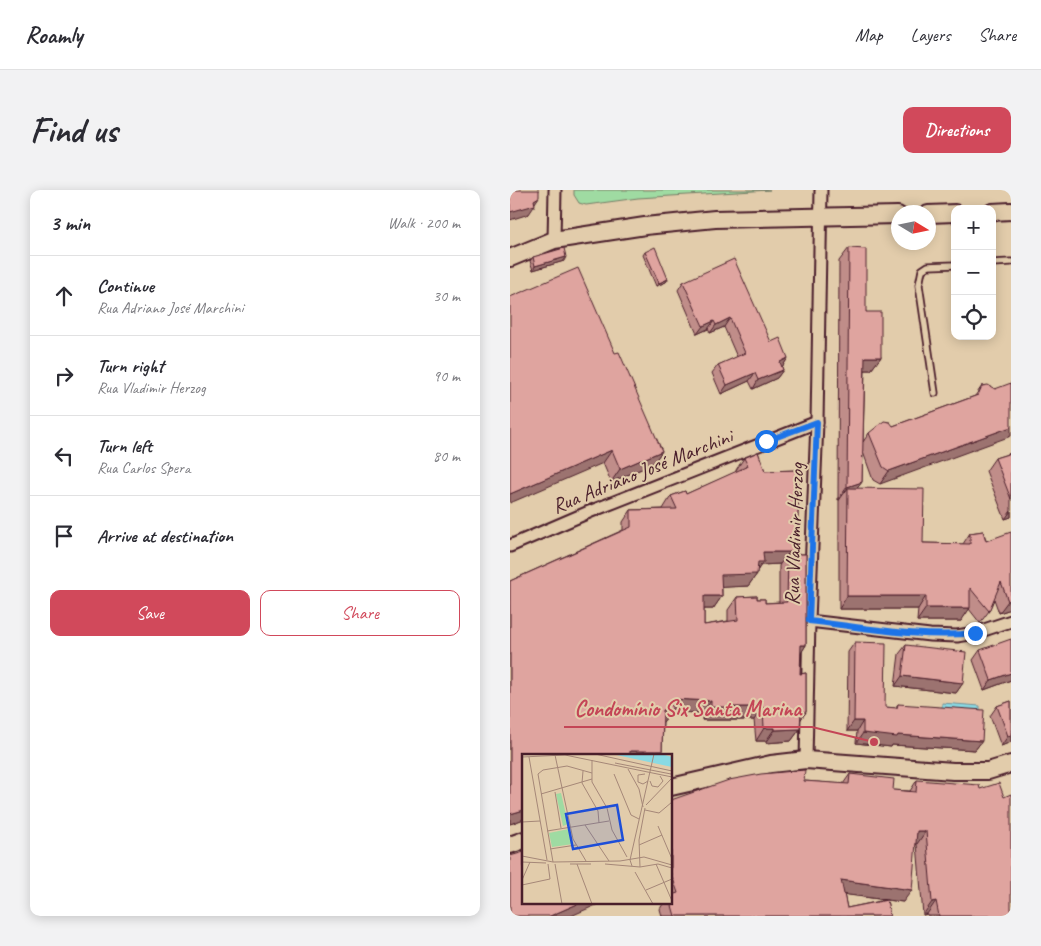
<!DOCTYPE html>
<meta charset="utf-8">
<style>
:root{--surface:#fff;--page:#f2f2f3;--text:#2b2b33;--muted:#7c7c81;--line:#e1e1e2;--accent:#d1495b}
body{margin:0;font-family:Caveat,sans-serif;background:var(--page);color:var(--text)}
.controls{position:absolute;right:15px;top:15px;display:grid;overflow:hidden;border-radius:10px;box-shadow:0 2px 12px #0003}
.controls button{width:45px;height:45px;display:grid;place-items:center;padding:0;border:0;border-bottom:1px solid var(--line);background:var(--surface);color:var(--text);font:25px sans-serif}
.compass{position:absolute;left:381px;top:15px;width:45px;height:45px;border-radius:50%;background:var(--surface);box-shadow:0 2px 12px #0003;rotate:100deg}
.stop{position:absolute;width:15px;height:15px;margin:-11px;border:4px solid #1a73e8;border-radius:50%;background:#fff}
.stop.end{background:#1a73e8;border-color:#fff;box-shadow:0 1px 5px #0008}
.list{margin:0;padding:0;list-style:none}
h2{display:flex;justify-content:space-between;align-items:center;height:65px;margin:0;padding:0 20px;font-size:21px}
h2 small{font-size:16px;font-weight:400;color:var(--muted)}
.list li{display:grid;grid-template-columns:32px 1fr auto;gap:15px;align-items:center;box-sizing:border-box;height:80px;padding:0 20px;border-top:1px solid var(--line)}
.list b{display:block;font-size:19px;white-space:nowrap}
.list p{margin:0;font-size:16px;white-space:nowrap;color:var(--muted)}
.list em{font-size:16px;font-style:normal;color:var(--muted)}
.actions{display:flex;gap:10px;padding:15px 20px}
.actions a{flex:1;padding:11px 0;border:1px solid var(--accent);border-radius:10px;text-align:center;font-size:18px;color:var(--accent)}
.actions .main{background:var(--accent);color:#fff}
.icon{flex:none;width:28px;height:28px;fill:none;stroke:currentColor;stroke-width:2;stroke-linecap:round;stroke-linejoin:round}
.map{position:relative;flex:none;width:501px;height:726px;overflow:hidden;border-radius:10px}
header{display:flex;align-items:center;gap:30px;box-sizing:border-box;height:70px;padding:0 25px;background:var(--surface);border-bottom:1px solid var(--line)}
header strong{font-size:24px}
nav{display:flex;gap:28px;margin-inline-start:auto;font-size:18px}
.intro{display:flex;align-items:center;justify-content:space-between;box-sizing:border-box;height:120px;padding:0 30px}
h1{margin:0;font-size:35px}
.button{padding:12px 22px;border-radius:10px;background:var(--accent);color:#fff;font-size:18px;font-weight:700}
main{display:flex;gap:30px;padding:0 30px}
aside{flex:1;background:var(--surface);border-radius:10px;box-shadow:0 2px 12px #0003}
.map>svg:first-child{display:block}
.green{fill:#9fdba2;stroke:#747d66}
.water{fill:#89dae3;stroke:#708f99}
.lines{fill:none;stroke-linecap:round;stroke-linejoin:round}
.lane-casing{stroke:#4a1f2b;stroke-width:9}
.street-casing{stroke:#4a1f2b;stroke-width:15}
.secondary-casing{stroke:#4a1f2b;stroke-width:20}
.lane{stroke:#e2ccab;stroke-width:5.5}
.street{stroke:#e2ccab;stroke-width:11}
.secondary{stroke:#e2ccab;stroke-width:16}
.wall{fill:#c08d89;stroke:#4a1f2b;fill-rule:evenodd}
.shaded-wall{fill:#9c736f;stroke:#4a1f2b}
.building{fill:#dfa49f;stroke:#4a1f2b}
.route{stroke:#1a73e8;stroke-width:6}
.labels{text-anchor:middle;stroke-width:4;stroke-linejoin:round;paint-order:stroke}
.street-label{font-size:21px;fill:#4a1f2b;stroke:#e2ccab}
.inset-road{fill:none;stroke:#a58778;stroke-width:1}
.view{fill:#1d4ed8;fill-opacity:0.15;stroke:#1d4ed8;stroke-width:2.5}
.inset-edge{fill:none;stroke:#4a1f2b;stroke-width:2.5}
.leader{fill:none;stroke:#c44556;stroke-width:2}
.callout-dot{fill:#c44556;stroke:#e2ccab;stroke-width:2}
.callout-label{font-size:22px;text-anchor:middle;font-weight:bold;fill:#c44556;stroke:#e2ccab;stroke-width:4;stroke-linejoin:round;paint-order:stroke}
</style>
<header>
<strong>Roamly</strong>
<nav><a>Map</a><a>Layers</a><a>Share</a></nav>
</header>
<div class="intro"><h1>Find us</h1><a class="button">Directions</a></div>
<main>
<aside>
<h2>3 min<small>Walk · 200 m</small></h2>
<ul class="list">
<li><svg class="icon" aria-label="ahead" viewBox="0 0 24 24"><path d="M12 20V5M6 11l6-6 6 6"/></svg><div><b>Continue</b><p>Rua Adriano José Marchini</p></div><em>30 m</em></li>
<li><svg class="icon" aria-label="right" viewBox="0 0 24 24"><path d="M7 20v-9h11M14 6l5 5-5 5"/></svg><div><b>Turn right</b><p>Rua Vladimir Herzog</p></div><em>90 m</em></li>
<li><svg class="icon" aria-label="left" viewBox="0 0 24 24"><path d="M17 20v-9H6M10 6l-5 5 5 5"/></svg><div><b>Turn left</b><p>Rua Carlos Spera</p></div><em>80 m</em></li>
<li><svg class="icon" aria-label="arrive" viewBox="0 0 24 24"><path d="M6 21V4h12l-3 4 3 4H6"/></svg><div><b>Arrive at destination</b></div></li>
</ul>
<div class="actions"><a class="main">Save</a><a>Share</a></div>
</aside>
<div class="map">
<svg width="501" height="726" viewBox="0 0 501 726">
<rect width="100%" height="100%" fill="#e2ccab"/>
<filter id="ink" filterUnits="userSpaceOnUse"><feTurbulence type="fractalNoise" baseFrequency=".02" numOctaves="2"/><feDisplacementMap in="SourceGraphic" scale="10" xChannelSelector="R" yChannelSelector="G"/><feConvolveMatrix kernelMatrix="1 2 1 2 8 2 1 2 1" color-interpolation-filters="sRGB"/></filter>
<g filter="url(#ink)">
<path class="green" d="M64,0H260L128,8L76,15L69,13L64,5Z"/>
<path class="water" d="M432,513L470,516V523L432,521Z"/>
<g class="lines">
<defs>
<g id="lane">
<path d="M482,73L501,72"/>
<path d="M425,203L409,95L412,80L418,76L445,75"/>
</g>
<g id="street">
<path d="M44,50L45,0"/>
<path d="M0,356L79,322L307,232"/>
<path d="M299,431L420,445L447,446L465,443L501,431"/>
<path d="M296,570L299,431L307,232L311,0"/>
</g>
<g id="secondary">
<path d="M482,22L501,21"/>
<path d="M418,24L445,23"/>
<path d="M0,68L44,50L135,36L205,29L388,25"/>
<path d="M161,597L261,574L296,570L443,581H478L501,574"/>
<path d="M0,655L14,650"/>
</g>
</defs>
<use href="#lane" class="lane-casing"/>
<use href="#street" class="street-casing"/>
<use href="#secondary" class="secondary-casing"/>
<use href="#lane" class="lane"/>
<use href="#street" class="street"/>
<use href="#secondary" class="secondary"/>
</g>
<g class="wall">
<path d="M339,58L356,122L371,167L361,180H355L353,252L359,243L383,236L465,206L472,196L485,199L370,294L363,290L353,262L352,292L347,298L413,353L453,354L460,343L473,341L501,419L489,423L484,409L479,421L470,433L459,419L451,431H407L408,419H329V311L330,309L328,310L329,71Z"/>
<path d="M135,62L158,89L156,92L146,96L133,65Z"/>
<path d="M23,67L54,71L23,80L20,71Z"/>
<path d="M173,92L261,152L278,168L272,177L273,180L267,188L243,199L239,191L211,204L202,183L208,175L227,167L214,137L200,143L198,139L187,144L168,100Z"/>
<path d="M105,163L152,261L143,274L101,292L93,273Z"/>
<path d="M248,262L255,281L289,280L287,362L286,364H296V455L291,463L290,484L296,483V522L290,530V539L281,551L256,553V551H246L244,530H192V523L161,522L153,532L152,561L150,565H14V629L0,634V391L113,340V332L121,320L153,319L161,306L175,301L176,304L226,282V280L234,268ZM270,374L269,376V412L255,413V409H247V406L227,407L218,420V431L194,435V419H203L212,406V397L238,396L247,384V381L251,375Z"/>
<path d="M501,263V327L495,329L476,281L485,268Z"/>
<path d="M345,452L375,517L385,518L388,514L472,551L465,560L382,555L381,557L346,553L347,541H337L338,462Z"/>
<path d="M396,455L453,493L446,503L385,496L389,464Z"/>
<path d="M470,460L501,490L474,500L463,470Z"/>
<path d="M501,511V552L491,556L480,526L487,516Z"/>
<path d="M340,584L383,600L400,601L407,590L501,726H418L417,724L413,725L407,654H406L393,712L377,710L380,726H152L150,719L154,712H161V610L294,591L333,594ZM334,704L375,710L337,718Z"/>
</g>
<g class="shaded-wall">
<path d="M29,7L23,16L25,15L19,24L0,30V22Z"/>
<path d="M56,67L54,71L23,80L25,76Z"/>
<path d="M158,89L156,92L146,96L149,93Z"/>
<path d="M220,128L214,137L200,143L206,135Z"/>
<path d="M204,131L198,139L187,144L193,136Z"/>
<path d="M355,167H371L361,180H346Z"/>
<path d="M278,168L272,177L264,181L270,172Z"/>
<path d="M273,180L267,188L243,199L248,190Z"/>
<path d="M245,183L239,191L211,204L217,195Z"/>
<path d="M501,237V246L370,294L379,281Z"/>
<path d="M102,260L93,273L0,313V304Z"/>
<path d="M152,261L143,274L101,292L110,279Z"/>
<path d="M352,292L342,305L338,298L330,309L328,310L337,297Z"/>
<path d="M501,321V327L495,329Z"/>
<path d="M253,362H287L279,374L278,364L270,374L251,375L245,384H247L238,396L202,398L211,385Z"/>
<path d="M194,406H212L203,419H185Z"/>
<path d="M337,406H416L408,419H329Z"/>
<path d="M501,410V419L489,423L498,411Z"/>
<path d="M416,418H460L451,431H407Z"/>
<path d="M291,455H296L288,468Z"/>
<path d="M501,483V490L474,500L481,490Z"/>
<path d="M392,486L453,493L446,503L385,496Z"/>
<path d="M162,509L201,511L192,523L161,522L153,532H144L153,520Z"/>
<path d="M201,517H253L244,530H192Z"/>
<path d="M291,522H296L287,535Z"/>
<path d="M344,531H353L347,541H337Z"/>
<path d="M254,538H265L256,551H246Z"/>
<path d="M290,539L281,551L256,553L265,540Z"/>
<path d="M353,543L388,545L472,551L465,560L382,555L381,557L346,553Z"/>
<path d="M501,545V552L491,556L498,546Z"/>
<path d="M120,561H152L150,565H117Z"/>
<path d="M14,620V629L0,634V624Z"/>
<path d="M407,641H416L407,654H398Z"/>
<path d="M331,690L402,700L393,712L323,703Z"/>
<path d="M426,711L417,724L413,725L422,712Z"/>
<path d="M72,712H93L61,726H40Z"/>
</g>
<g class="building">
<path d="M0,0H29V7L24,10L25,15L0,22Z"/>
<path d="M145,57L158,89L149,93L135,62Z"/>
<path d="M54,58L56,67L25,76L23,67Z"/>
<path d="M339,58L356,59V122H371V167H355L352,292L337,297Z"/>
<path d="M224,69L261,152L270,148L278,168L270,172L273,180L248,190L245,183L217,195L208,175L235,163L220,128L206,135L204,131L193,136L173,92Z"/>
<path d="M68,78L105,163L109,162L152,261L110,279L102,260L0,304V107Z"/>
<path d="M501,193V237L379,281L373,277L359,243L374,231L380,232L383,236L468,205L472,196L478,195L485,199Z"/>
<path d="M248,262L255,281L289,280L287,362H253L254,372H248L247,384L211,385L212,406H194V435L228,430L227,407L247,406V409H255V413L277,412L278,364H296V455H291L290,484L296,483V522H291L290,539L265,540V538H254L253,517H201V511L162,509V520H153L152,561H120V565H14V620L0,624V391L121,337V320L167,319L161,306L175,301L176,304L238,276L234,268Z"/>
<path d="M501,263V309L485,268Z"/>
<path d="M338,298L414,299L413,353L460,354V343L473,341L476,351L501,342V410L498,411L491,392L479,421L460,398V418H416V406H337Z"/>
<path d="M501,449V483L481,490L470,460Z"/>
<path d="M345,452L376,453L375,517L387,518L388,514L474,520L472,551L388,545L387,547L353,543V531H344Z"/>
<path d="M396,455L456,462L453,493L392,486Z"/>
<path d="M501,511V545L498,546L487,516Z"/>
<path d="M295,580L294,591L339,594L340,584L384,589L383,600L406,602L407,590L469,595L470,599L489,593L494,607L501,604V726H429L426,711L422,712L416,641H407L402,700L331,690L337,718L377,710L380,726H165L161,712V705L168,703L161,683V610L219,590L251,584Z"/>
<path d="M14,662V712H72L40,726H0V666Z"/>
</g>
</g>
<g class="lines" filter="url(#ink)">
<path class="route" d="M256,251L307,232L299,431C352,437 412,449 465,443"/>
</g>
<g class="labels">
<g class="street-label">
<text transform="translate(132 281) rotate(-22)" y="7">Rua Adriano José Marchini</text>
<text transform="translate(284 344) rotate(-88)" y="7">Rua Vladimir Herzog</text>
</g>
</g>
<g transform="translate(12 564)">
<rect width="150" height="150" fill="#e2ccab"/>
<path d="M39,39L46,70L41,72L34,40ZM47,75L51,90L30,93L27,79Z" fill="#9fdba2"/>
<path d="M90,0L143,1L150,3V13Z" fill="#89dae3"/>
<path class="inset-road" d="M73,0L150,17M33,1L51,85L64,107M0,3L43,1L150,23M7,3L25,106M70,6V28L85,54L90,76L105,103M93,9L149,20M106,15L117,35L121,53M61,17L60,29L76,57L77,69M92,20L109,61L117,65M123,20L116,21V28L121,30L126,27M128,27L130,32L136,33L141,27L138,22M33,38L39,74M19,40L70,25M124,51L150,24M123,56L137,59L150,48M0,68L18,67M63,71L87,107M136,72L150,105M25,77L87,67M117,91L140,81M28,95L54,91M0,102L31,108L98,107L122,103L150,111M0,108L24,109M31,108L16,20L21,16L45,12L70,19M33,110L40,150M48,110H69M55,110L70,150M83,110L118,113L136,110L150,114M134,110L150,147M110,112L108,106L132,0M118,113L117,86L123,54M113,118L131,150M0,126L8,108M0,131L28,125L26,110M124,136L150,125"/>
<path class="view" d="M95,51L101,86L51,95L44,60Z"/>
<rect width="150" height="150" class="inset-edge"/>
</g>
<path class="leader" d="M364 552L302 537H54"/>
<circle class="callout-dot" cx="364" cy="552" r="5"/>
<g class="callout-label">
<text x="178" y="526">Condomínio Six Santa Marina</text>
</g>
</svg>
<div class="controls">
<button>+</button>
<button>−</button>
<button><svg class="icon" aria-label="locate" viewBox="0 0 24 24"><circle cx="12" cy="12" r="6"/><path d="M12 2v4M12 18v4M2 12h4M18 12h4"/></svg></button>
</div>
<svg class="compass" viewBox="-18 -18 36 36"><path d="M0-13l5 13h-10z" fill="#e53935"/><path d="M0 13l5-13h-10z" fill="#7c7c81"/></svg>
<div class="stop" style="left:256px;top:251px"></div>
<div class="stop end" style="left:465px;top:443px"></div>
</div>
</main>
